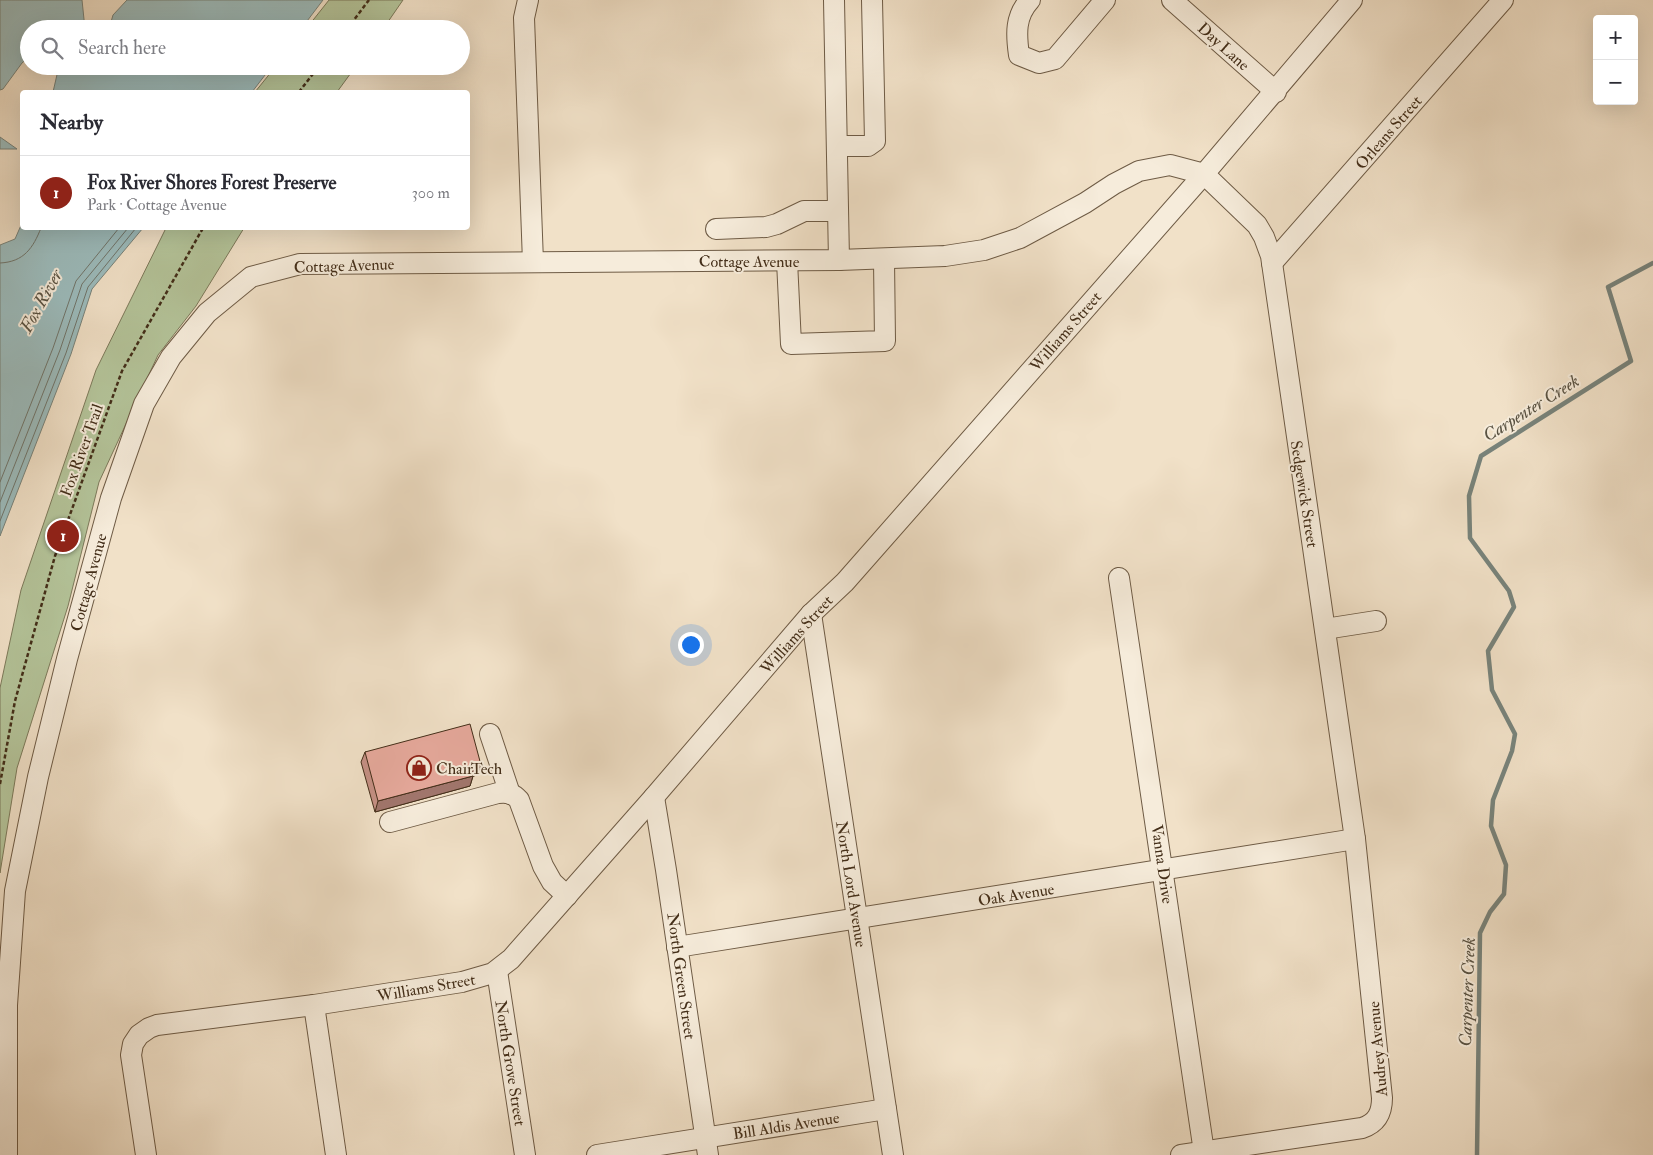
<!DOCTYPE html>
<meta charset="utf-8">
<style>
:root{--surface:#fff;--page:#f7f7f7;--text:#2b2b33;--muted:#7c7c81;--line:#e1e1e2;--accent:#8f2418}
body{margin:0;font-family:"IM FELL Double Pica",serif;background:var(--page);color:var(--text)}
.controls{position:absolute;right:15px;top:15px;display:grid;overflow:hidden;border-radius:5px;box-shadow:0 5px 20px #0002}
.controls button{width:45px;height:45px;display:grid;place-items:center;padding:0;border:0;border-bottom:1px solid var(--line);background:var(--surface);color:var(--text);font:25px sans-serif}
.you{position:absolute;left:690px;top:644px;width:18px;height:18px;margin:-12px;border:4px solid #fff;border-radius:50%;background:#1a73e8;box-shadow:0 0 0 8px #1a73e833}
.badge{display:grid;place-items:center;width:32px;height:32px;border-radius:50%;background:var(--accent);color:#fff;font-size:16px;font-weight:700}
.pin{position:absolute;translate:-50% -50%;border:2px solid #fff;box-shadow:0 1px 5px #0006}
.list{margin:0;padding:0;list-style:none}
h2{display:flex;justify-content:space-between;align-items:center;height:65px;margin:0;padding:0 20px;font-size:21px}
h2 small{font-size:16px;font-weight:400;color:var(--muted)}
.list li{display:grid;grid-template-columns:32px 1fr auto;gap:15px;align-items:center;box-sizing:border-box;height:75px;padding:0 20px;border-top:1px solid var(--line)}
.list b{display:block;font-size:19px;white-space:nowrap}
.list p{margin:0;font-size:16px;white-space:nowrap;color:var(--muted)}
.list em{font-size:16px;font-style:normal;color:var(--muted)}
.icon{flex:none;width:28px;height:28px;fill:none;stroke:currentColor;stroke-width:2;stroke-linecap:round;stroke-linejoin:round}
.map{position:relative;flex:none;width:1653px;height:1155px;overflow:hidden}
.search{position:absolute;background:var(--surface);box-shadow:0 5px 20px #0002;left:20px;top:20px;width:450px;height:55px;display:flex;align-items:center;gap:12px;box-sizing:border-box;padding:0 18px;border-radius:28px;color:var(--muted);font-size:19px}
.panel{position:absolute;background:var(--surface);box-shadow:0 5px 20px #0002;left:20px;top:90px;width:450px;height:140px;border-radius:5px}
.map>svg:first-child{display:block}
.green{fill:#b4c49a;stroke:#7c795a}
.water{fill:#9cbcbd;stroke:#78837b}
.lines{fill:none;stroke-linecap:round;stroke-linejoin:round}
.shore{stroke:#70756b;stroke-width:1}
.stream{stroke:#78837b;stroke-width:4.5}
.minor-casing{stroke:#6e5b45;stroke-width:22}
.path{stroke:#432e19;stroke-width:2.5;stroke-dasharray:4 2.5;stroke-linecap:butt}
.minor{stroke:#f6ecdb;stroke-width:20}
.wall{fill:#c69186;stroke:#432e19}
.shaded-wall{fill:#a1766d;stroke:#432e19}
.building{fill:#e6a99c;stroke:#432e19}
.labels{text-anchor:middle;stroke-width:4;stroke-linejoin:round;paint-order:stroke}
.street-label{font-size:16px;fill:#432e19;stroke:#f6ecdb}
.poi-label{font-size:16px;fill:#432e19;stroke:#f6ecdb;text-anchor:start}
.water-label{font-size:18px;font-style:italic;fill:#595242;stroke:#f6ecdb}
</style>
<div class="map">
<svg width="1653" height="1155" viewBox="0 0 1653 1155">
<rect width="100%" height="100%" fill="#f1e1c8"/>
<filter id="stains"><feTurbulence type="fractalNoise" baseFrequency=".004" numOctaves="4"/><feColorMatrix values="0 0 0 0 .2 0 0 0 0 .09 0 0 0 0 .02 0 0 0 .5 -.17"/></filter>
<radialGradient id="worn" r=".72"><stop offset=".6" stop-color="#630" stop-opacity="0"/><stop offset="1" stop-color="#630" stop-opacity=".3"/></radialGradient>
<g class="green">
<path d="M329,0H403L383,29H306Z"/>
<path d="M276,66H356L337,92H255Z"/>
<path d="M166,228H244L196,306L158,355L99,482L68,606L17,768L0,873V688L21,590L96,370Z"/>
</g>
<g class="water">
<path d="M0,0H82L85,29H29V57L22,63L3,89L0,90Z"/>
<path d="M127,0H323L301,29H109L113,15Z"/>
<path d="M59,66H272L252,92H53Z"/>
<path d="M0,137L17,149H0Z"/>
<path d="M22,223V228H143L92,289L71,354L0,536V245L15,239Z"/>
</g>
<g class="lines">
<g class="shore">
<path d="M0,263C24,262 33,248 41,228"/>
<path d="M0,482L53,348L76,281L119,228"/>
<path d="M0,502L60,350L82,284L128,228"/>
<path d="M0,521L66,353L88,287L136,228"/>
</g>
<path class="stream" d="M1477,1155L1480,933L1490,912L1504,894L1506,865L1491,826L1493,800L1512,751L1515,734L1492,690L1488,651L1514,607L1509,591L1470,538L1469,496L1481,456L1631,361L1608,287L1653,263"/>
<defs>
<g id="minor">
<path d="M528,0L524,18L533,262"/>
<path d="M834,0L839,260"/>
<path d="M1030,0C1015,16 1016,34 1019,55L1039,63L1055,59L1105,0"/>
<path d="M1172,0L1276,92"/>
<path d="M837,146H868L875,141L872,0"/>
<path d="M716,229L766,227L777,224L804,211H838"/>
<path d="M787,261L791,344L885,341L884,260"/>
<path d="M1272,263L1503,0"/>
<path d="M1119,578L1204,1152"/>
<path d="M811,614L893,1155"/>
<path d="M1325,629L1376,621"/>
<path d="M490,734L510,794"/>
<path d="M654,797L666,870L708,1155"/>
<path d="M390,822L498,793C507,792 513,793 519,800L543,866L552,882L567,896"/>
<path d="M677,947L1355,839"/>
<path d="M497,971L525,1155"/>
<path d="M314,1005L336,1155"/>
<path d="M7,1155V1005L15,891L38,777L67,659L111,498L144,404L171,357L207,313L251,277L300,264L839,260L945,256L984,250L1020,238L1085,203L1114,184L1139,171L1170,165L1204,174L1257,225L1264,237L1271,256L1355,839L1382,1098C1382,1113 1377,1123 1362,1128L1181,1155"/>
<path d="M146,1155L131,1055L133,1044L139,1035L149,1028L157,1025L314,1005L462,982L493,973L511,959L654,797L811,614L845,582L1204,174L1352,0"/>
<path d="M597,1155L886,1109"/>
</g>
</defs>
<use href="#minor" class="minor-casing"/>
<g class="path">
<path d="M347,29L369,0"/>
<path d="M299,92L319,66"/>
<path d="M0,784L15,701L55,556L122,371L203,228"/>
</g>
<use href="#minor" class="minor"/>
</g>
<path class="wall" d="M365,752L481,765L477,775L473,776L470,786L375,812L361,762Z"/>
<g class="shaded-wall">
<path d="M481,765L477,775L467,778L471,767Z"/>
<path d="M473,776L470,786L375,812L378,801Z"/>
</g>
<path class="building" d="M470,724L481,765L471,767L473,776L378,801L365,752Z"/>
<defs>
<symbol id="shop-ring" viewBox="-11 -11 22 22"><circle r="9.5" fill="#f6ecdb" stroke="#8f2418" stroke-width="1.5"/><path d="M-5-2.5h2.3a2.7 3.5 0 0 1 5.4 0H5L5.5 6h-11ZM-1.5-2.5h3a1.5 2.3 0 0 0-3 0Z" fill="#8f2418"/></symbol>
</defs>
<g fill-rule="evenodd">
<use href="#shop-ring" x="405" y="754" width="28" height="28"/>
</g>
<g class="labels">
<g class="street-label">
<text transform="translate(1224 46) rotate(42)" y="6">Day Lane</text>
<text transform="translate(1388 132) rotate(-49)" y="6">Orleans Street</text>
<text x="749" y="267">Cottage Avenue</text>
<text transform="translate(344 265) rotate(-2)" y="6">Cottage Avenue</text>
<text transform="translate(1065 331) rotate(-49)" y="6">Williams Street</text>
<text transform="translate(81 450) rotate(-70)" y="6">Fox River Trail</text>
<text transform="translate(1305 494) rotate(81)" y="6">Sedgewick Street</text>
<text transform="translate(88 582) rotate(-75)" y="6">Cottage Avenue</text>
<text transform="translate(796 634) rotate(-48)" y="6">Williams Street</text>
<text transform="translate(1163 864) rotate(82)" y="6">Vanna Drive</text>
<text transform="translate(852 884) rotate(81)" y="6">North Lord Avenue</text>
<text transform="translate(1016 894) rotate(-9)" y="6">Oak Avenue</text>
<text transform="translate(682 976) rotate(82)" y="6">North Green Street</text>
<text transform="translate(426 987) rotate(-10)" y="6">Williams Street</text>
<text transform="translate(1377 1049) rotate(-95)" y="6">Audrey Avenue</text>
<text transform="translate(511 1063) rotate(81)" y="6">North Grove Street</text>
<text transform="translate(786 1125) rotate(-9)" y="6">Bill Aldis Avenue</text>
</g>
<g class="poi-label">
<text x="436" y="774">ChairTech</text>
</g>
<g class="water-label">
<text transform="translate(41 301) rotate(-61)" y="6">Fox River</text>
<text transform="translate(1531 408) rotate(-32)" y="6">Carpenter Creek</text>
<text transform="translate(1467 992) rotate(-88)" y="6">Carpenter Creek</text>
</g>
</g>
<rect width="100%" height="100%" filter="url(#stains)"/>
<rect width="100%" height="100%" fill="url(#worn)"/>
</svg>
<div class="controls">
<button>+</button>
<button>−</button>
</div>
<div class="you"></div>
<div class="pin badge" style="left:63px;top:536px">1</div>
<div class="search"><svg class="icon" aria-label="search" viewBox="0 0 24 24"><circle cx="10" cy="10" r="6"/><path d="M15 15l6 6"/></svg>Search here</div>
<section class="panel">
<h2>Nearby<small></small></h2>
<ul class="list">
<li><span class="badge">1</span><div><b>Fox River Shores Forest Preserve</b><p>Park · Cottage Avenue</p></div><em>300 m</em></li>
</ul>
</section>
</div>
